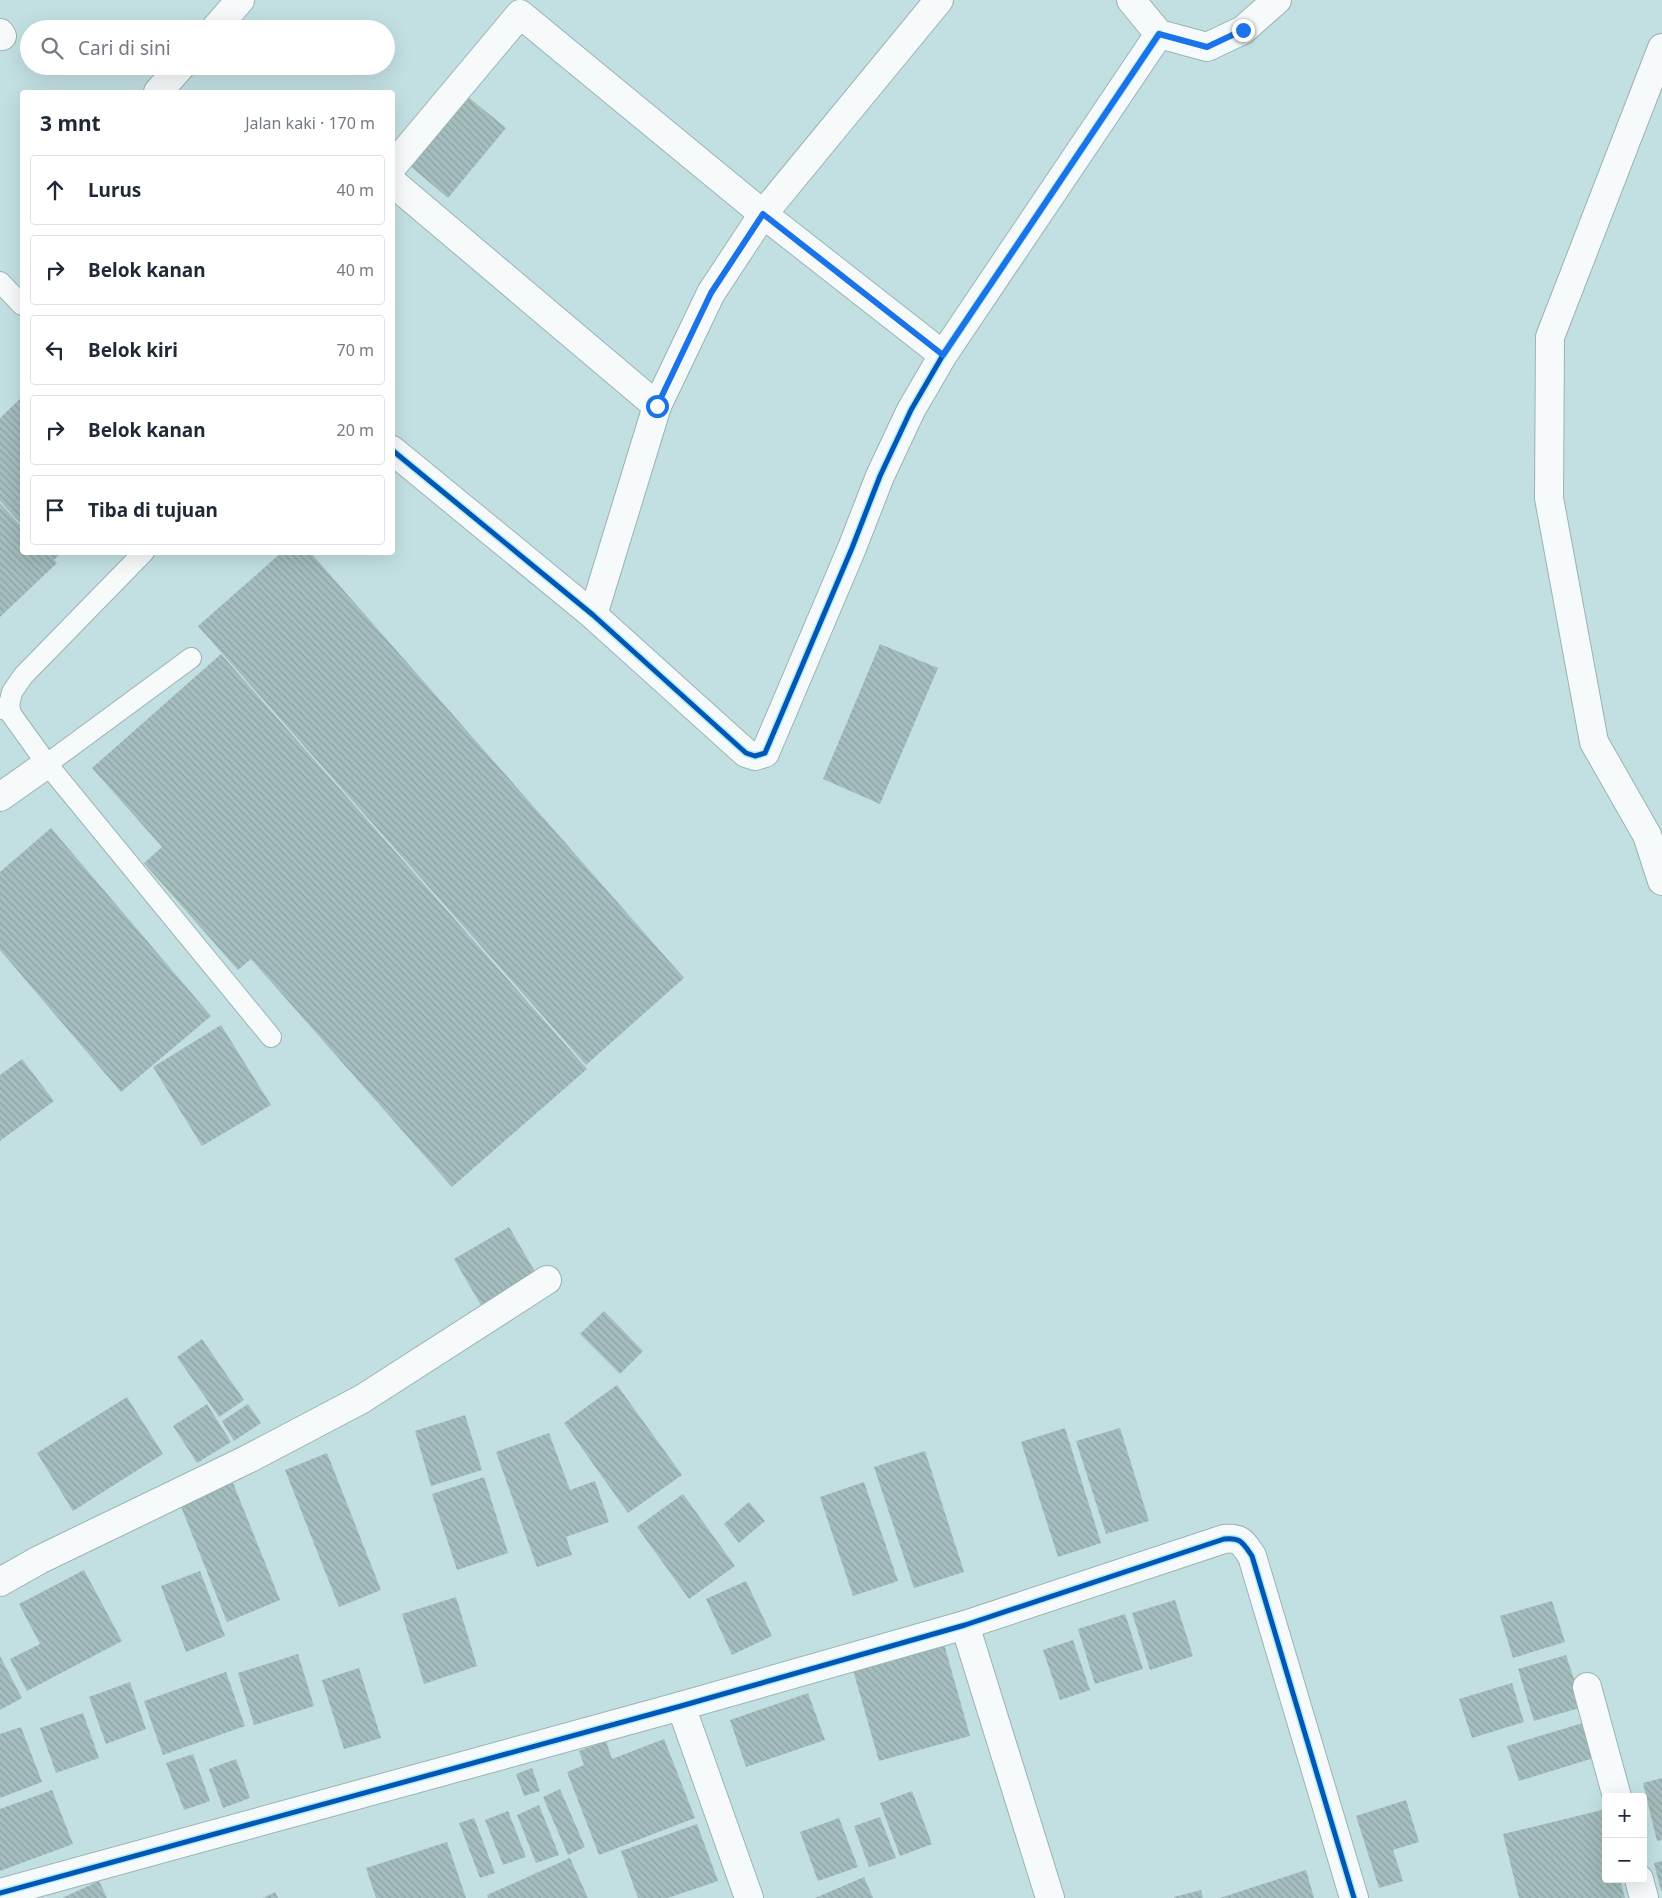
<!DOCTYPE html>
<html lang="id">
<meta charset="utf-8">
<style>
:root{--surface:#fff;--page:#f6f6f7;--text:#1f2937;--muted:#747a83;--line:#e0e1e3}
body{margin:0;font-family:"Noto Sans",sans-serif;background:var(--page);color:var(--text)}
.controls{position:absolute;right:15px;bottom:15px;display:grid;overflow:hidden;border-radius:5px;box-shadow:0 5px 20px #0002}
.controls button{width:45px;height:45px;display:grid;place-items:center;padding:0;border:0;border-bottom:1px solid var(--line);background:var(--surface);color:var(--text);font:25px sans-serif}
.stop{position:absolute;width:15px;height:15px;margin:-11px;border:4px solid #1a73e8;border-radius:50%;background:#fff}
.stop.end{background:#1a73e8;border-color:#fff;box-shadow:0 1px 5px #0008}
.list{margin:0;padding:0;list-style:none}
h2{display:flex;justify-content:space-between;align-items:center;height:65px;margin:0;padding:0 20px;font-size:21px}
h2 small{font-size:16px;font-weight:400;color:var(--muted)}
.list li{display:grid;grid-template-columns:32px 1fr auto;gap:15px;align-items:center;box-sizing:border-box;height:70px;margin:0 10px 10px;padding:0 10px;border:1px solid var(--line);border-radius:5px}
.list b{display:block;font-size:19px;white-space:nowrap}
.list em{font-size:16px;font-style:normal;color:var(--muted)}
.icon{flex:none;width:28px;height:28px;fill:none;stroke:currentColor;stroke-width:2;stroke-linecap:round;stroke-linejoin:round}
.map{position:relative;flex:none;width:1662px;height:1898px;overflow:hidden}
.search{position:absolute;background:var(--surface);box-shadow:0 5px 20px #0002;left:20px;top:20px;width:375px;height:55px;display:flex;align-items:center;gap:12px;box-sizing:border-box;padding:0 18px;border-radius:28px;color:var(--muted);font-size:19px}
.panel{position:absolute;background:var(--surface);box-shadow:0 5px 20px #0002;left:20px;top:90px;width:375px;height:465px;border-radius:5px}
.map>svg:first-child{display:block}
.building{fill:url(#building-back-hatch)}
.lines{fill:none;stroke-linecap:round;stroke-linejoin:round}
.lane-casing{stroke:#9bb3b4;stroke-width:22}
.street-casing{stroke:#9bb3b4;stroke-width:30}
.lane{stroke:#f6fafb;stroke-width:20}
.street{stroke:#f6fafb;stroke-width:28}
.cycleway-casing{stroke:#b5ecef;stroke-width:8}
.cycleway{stroke:#0057b8;stroke-width:5}
.route{stroke:#1a73e8;stroke-width:6}
</style>
<div class="map">
<svg width="1662" height="1898" viewBox="0 0 1662 1898">
<defs>
<pattern id="building-back-hatch" width="6" height="6" patternUnits="userSpaceOnUse" patternTransform="scale(1.25)"><rect width="6" height="6" fill="#a5bdbe"/><path d="M-1 5l2 2M0 0l6 6M5-1l2 2" fill="none" stroke="#8ca2a2"/></pattern>
</defs>
<rect width="100%" height="100%" fill="#c2e0e2"/>
<g class="building">
<path d="M461,91L506,128L448,198L403,160Z"/>
<path d="M22,397V525L0,501V418Z"/>
<path d="M0,503L22,527V552H62L54,560L57,563L0,617Z"/>
<path d="M282,552H310L684,978L586,1065L198,626Z"/>
<path d="M880,644L938,668L880,804L823,779Z"/>
<path d="M221,654L587,1069L452,1187L251,959L238,970L144,863L162,847L92,768Z"/>
<path d="M51,828L211,1016L121,1092L0,950V872Z"/>
<path d="M221,1025L271,1105L202,1146L153,1067Z"/>
<path d="M22,1059L54,1101L0,1141V1075Z"/>
<path d="M509,1227L537,1275L482,1307L454,1259Z"/>
<path d="M604,1311L643,1351L620,1374L580,1334Z"/>
<path d="M202,1339L244,1400L219,1417L177,1357Z"/>
<path d="M617,1385L682,1475L628,1513L564,1423Z"/>
<path d="M127,1397L163,1454L73,1511L37,1453Z"/>
<path d="M207,1404L231,1442L197,1463L173,1426Z"/>
<path d="M248,1404L261,1423L234,1441L222,1421Z"/>
<path d="M465,1415L482,1470L431,1486L415,1431Z"/>
<path d="M1065,1428L1101,1543L1058,1557L1021,1442Z"/>
<path d="M1120,1428L1149,1521L1106,1534L1076,1441Z"/>
<path d="M549,1433L570,1490L595,1481L609,1522L566,1537L572,1555L537,1567L496,1452Z"/>
<path d="M925,1451L964,1572L914,1588L874,1467Z"/>
<path d="M327,1453L381,1590L339,1607L285,1470Z"/>
<path d="M484,1477L508,1553L457,1570L432,1494Z"/>
<path d="M864,1482L898,1581L853,1596L820,1497Z"/>
<path d="M233,1483L280,1600L227,1622L180,1504Z"/>
<path d="M683,1494L735,1566L689,1599L637,1527Z"/>
<path d="M749,1502L765,1521L739,1543L724,1524Z"/>
<path d="M84,1570L122,1641L27,1691L10,1659L40,1644L19,1604Z"/>
<path d="M200,1571L225,1636L186,1652L161,1586Z"/>
<path d="M746,1581L772,1636L732,1655L706,1599Z"/>
<path d="M456,1597L477,1666L424,1684L402,1614Z"/>
<path d="M1175,1600L1193,1656L1150,1670L1132,1613Z"/>
<path d="M1552,1601L1565,1642L1513,1658L1500,1616Z"/>
<path d="M1125,1614L1143,1669L1095,1684L1078,1629Z"/>
<path d="M942,1637L970,1736L879,1761L851,1663Z"/>
<path d="M1073,1640L1090,1690L1060,1700L1043,1650Z"/>
<path d="M298,1654L314,1706L254,1725L238,1673Z"/>
<path d="M1566,1655L1583,1707L1534,1721L1518,1669Z"/>
<path d="M0,1656L22,1698L0,1710Z"/>
<path d="M359,1668L381,1738L344,1749L322,1680Z"/>
<path d="M226,1672L245,1726L163,1755L144,1701Z"/>
<path d="M130,1682L146,1729L106,1744L89,1697Z"/>
<path d="M1512,1683L1524,1722L1472,1738L1459,1699Z"/>
<path d="M808,1693L825,1740L746,1767L730,1720Z"/>
<path d="M83,1713L99,1758L56,1773L40,1728Z"/>
<path d="M1586,1722L1597,1757L1519,1781L1507,1746Z"/>
<path d="M21,1727L42,1782L0,1798V1734Z"/>
<path d="M664,1739L695,1818L599,1855L567,1772L584,1765L579,1751L606,1741L612,1759Z"/>
<path d="M193,1754L210,1801L184,1810L166,1763Z"/>
<path d="M236,1759L250,1798L223,1808L209,1769Z"/>
<path d="M532,1768L540,1791L524,1796L516,1774Z"/>
<path d="M1662,1778V1840L1657,1841L1643,1783Z"/>
<path d="M560,1789L585,1847L568,1855L543,1797Z"/>
<path d="M52,1790L73,1844L0,1871V1809Z"/>
<path d="M912,1791L932,1844L900,1856L880,1803Z"/>
<path d="M1406,1800L1419,1842L1393,1850L1403,1881L1379,1888L1356,1816Z"/>
<path d="M539,1805L559,1855L536,1863L517,1815Z"/>
<path d="M1602,1810L1606,1824V1879H1620L1625,1898H1519L1503,1834Z"/>
<path d="M508,1811L526,1857L503,1865L485,1820Z"/>
<path d="M880,1817L896,1858L869,1867L854,1826Z"/>
<path d="M474,1818L495,1873L480,1878L459,1823Z"/>
<path d="M839,1818L858,1867L818,1881L800,1832Z"/>
<path d="M697,1824L718,1881L668,1898H638L621,1851Z"/>
<path d="M447,1842L466,1898H376L366,1868Z"/>
<path d="M570,1858L588,1898H488L487,1895Z"/>
<path d="M1662,1861V1891H1661L1654,1863Z"/>
<path d="M1306,1870L1314,1898H1220Z"/>
<path d="M864,1877L873,1898H815Z"/>
<path d="M99,1881L107,1898H62Z"/>
<path d="M1201,1890L1203,1898H1174V1897Z"/>
<path d="M275,1892L278,1898H263Z"/>
</g>
<g class="lines">
<defs>
<g id="lane">
<path d="M0,282L22,305"/>
<path d="M9,705L11,714L47,764L271,1037"/>
<path d="M0,709L9,705L12,692L23,676L144,552"/>
<path d="M47,764L191,658"/>
</g>
<g id="street">
<path d="M1131,0L1159,34L1207,47L1243,30L1277,0"/>
<path d="M215,29L240,0"/>
<path d="M0,33L2,36"/>
<path d="M1662,48L1550,337L1549,498L1594,742L1647,835L1662,881"/>
<path d="M158,92L181,66"/>
<path d="M392,167L520,14L763,214L943,355"/>
<path d="M392,182L657,406"/>
<path d="M392,450L593,615L746,753L755,756L765,753L852,548L880,476L911,410L943,355L1159,34"/>
<path d="M593,615L657,406L711,293L763,214L939,0"/>
<path d="M0,797L47,764"/>
<path d="M0,1582L39,1560L248,1459L362,1399L547,1280"/>
<path d="M965,1625L1050,1898"/>
<path d="M1587,1687L1617,1797"/>
<path d="M681,1706L749,1898"/>
<path d="M1639,1879L1644,1898"/>
<path d="M0,1893L681,1706L965,1625L1224,1539C1241,1537 1243,1543 1252,1556L1354,1898"/>
</g>
</defs>
<use href="#lane" class="lane-casing"/>
<use href="#street" class="street-casing"/>
<use href="#lane" class="lane"/>
<use href="#street" class="street"/>
<defs>
<g id="cycleway">
<path d="M392,450L593,615L746,753L755,756L765,753L852,548L880,476L911,410L943,355L1159,34"/>
<path d="M0,1893L681,1706L965,1625L1224,1539C1241,1537 1243,1543 1252,1556L1354,1898"/>
</g>
</defs>
<use href="#cycleway" class="cycleway-casing"/>
<use href="#cycleway" class="cycleway"/>
</g>
<g class="lines">
<path class="route" d="M657,406L711,293L763,214L943,355L1159,34L1207,47L1243,30"/>
</g>
</svg>
<div class="controls">
<button>+</button>
<button>−</button>
</div>
<div class="stop" style="left:657px;top:406px"></div>
<div class="stop end" style="left:1243px;top:30px"></div>
<div class="search"><svg class="icon" aria-label="search" viewBox="0 0 24 24"><circle cx="10" cy="10" r="6"/><path d="M15 15l6 6"/></svg>Cari di sini</div>
<section class="panel">
<h2>3 mnt<small>Jalan kaki · 170 m</small></h2>
<ul class="list">
<li><svg class="icon" aria-label="ahead" viewBox="0 0 24 24"><path d="M12 20V5M6 11l6-6 6 6"/></svg><div><b>Lurus</b></div><em>40 m</em></li>
<li><svg class="icon" aria-label="right" viewBox="0 0 24 24"><path d="M7 20v-9h11M14 6l5 5-5 5"/></svg><div><b>Belok kanan</b></div><em>40 m</em></li>
<li><svg class="icon" aria-label="left" viewBox="0 0 24 24"><path d="M17 20v-9H6M10 6l-5 5 5 5"/></svg><div><b>Belok kiri</b></div><em>70 m</em></li>
<li><svg class="icon" aria-label="right" viewBox="0 0 24 24"><path d="M7 20v-9h11M14 6l5 5-5 5"/></svg><div><b>Belok kanan</b></div><em>20 m</em></li>
<li><svg class="icon" aria-label="arrive" viewBox="0 0 24 24"><path d="M6 21V4h12l-3 4 3 4H6"/></svg><div><b>Tiba di tujuan</b></div></li>
</ul>
</section>
</div>
